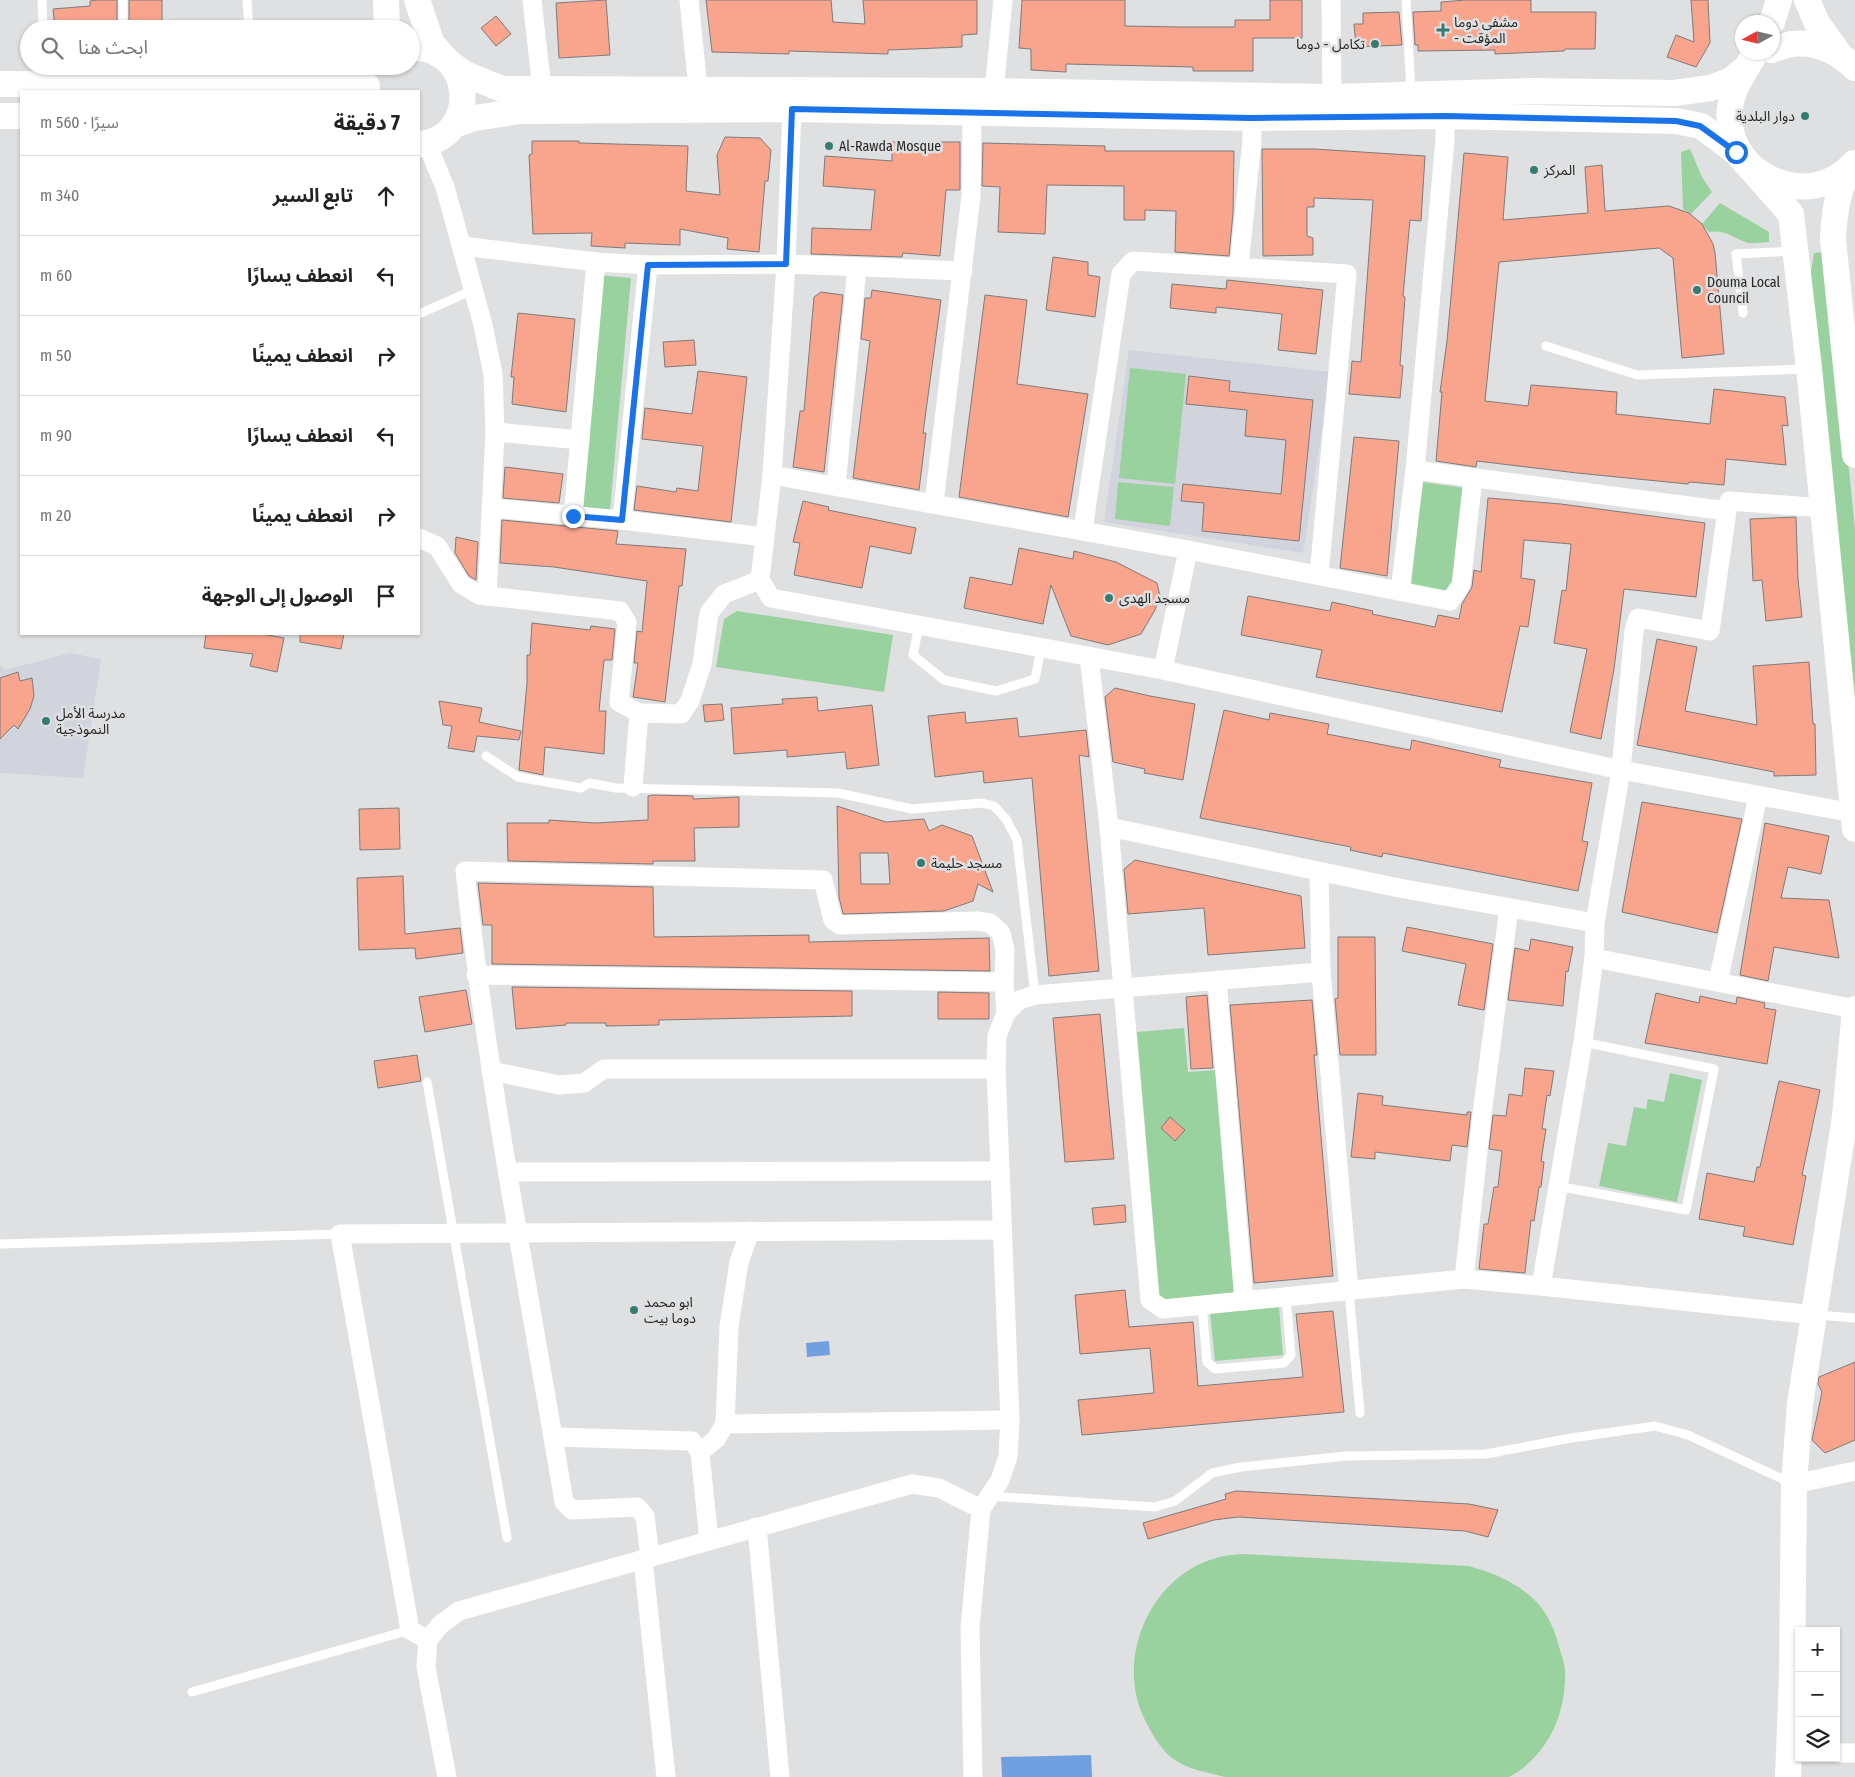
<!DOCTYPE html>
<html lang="ar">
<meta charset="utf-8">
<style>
:root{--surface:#fff;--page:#f2f2f2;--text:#222;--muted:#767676;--line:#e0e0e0}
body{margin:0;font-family:"Fira Sans Condensed","Noto Sans Arabic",sans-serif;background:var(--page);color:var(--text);direction:rtl}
.controls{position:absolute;right:15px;bottom:15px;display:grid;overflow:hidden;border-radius:0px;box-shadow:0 1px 4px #0004}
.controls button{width:45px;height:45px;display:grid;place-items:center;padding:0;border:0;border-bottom:1px solid var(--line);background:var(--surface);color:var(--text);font:25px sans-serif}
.compass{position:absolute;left:1735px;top:15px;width:45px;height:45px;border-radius:50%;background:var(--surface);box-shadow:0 1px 4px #0004;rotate:262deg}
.stop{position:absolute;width:15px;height:15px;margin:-11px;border:4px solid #1a73e8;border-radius:50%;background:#fff}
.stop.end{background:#1a73e8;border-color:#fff;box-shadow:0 1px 5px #0008}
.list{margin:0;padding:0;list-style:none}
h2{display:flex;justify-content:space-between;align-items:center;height:65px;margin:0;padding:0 20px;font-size:21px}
h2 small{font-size:16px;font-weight:400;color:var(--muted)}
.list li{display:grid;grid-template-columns:32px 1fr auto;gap:15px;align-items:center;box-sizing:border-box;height:80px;padding:0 20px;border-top:1px solid var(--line)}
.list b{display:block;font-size:19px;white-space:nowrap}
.list em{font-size:16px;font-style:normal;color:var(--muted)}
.icon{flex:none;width:28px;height:28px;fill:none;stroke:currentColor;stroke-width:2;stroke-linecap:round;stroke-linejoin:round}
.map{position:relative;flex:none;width:1855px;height:1777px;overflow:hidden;direction:ltr}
.search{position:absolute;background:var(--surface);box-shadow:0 1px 4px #0004;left:20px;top:20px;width:400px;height:55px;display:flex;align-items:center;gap:12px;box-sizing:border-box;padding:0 18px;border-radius:28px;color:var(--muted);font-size:19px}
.panel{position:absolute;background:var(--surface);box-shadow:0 1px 4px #0004;left:20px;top:90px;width:400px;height:545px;border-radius:0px;direction:rtl}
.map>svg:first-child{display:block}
.built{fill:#d2d4dd}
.green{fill:#99d19f}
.water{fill:#71a0df}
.building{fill:#f9a48d;stroke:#7d7b7b;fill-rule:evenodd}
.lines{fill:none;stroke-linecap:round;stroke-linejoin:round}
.lane{stroke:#fff;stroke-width:9}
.street{stroke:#fff;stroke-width:19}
.secondary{stroke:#fff;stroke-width:26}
.route{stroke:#1a73e8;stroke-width:6}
.poi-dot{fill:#367b70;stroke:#dfe0e1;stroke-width:2}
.labels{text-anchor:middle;stroke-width:5;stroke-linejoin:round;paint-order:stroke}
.poi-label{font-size:14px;fill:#262627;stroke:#dfe0e1;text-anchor:start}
</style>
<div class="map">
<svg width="1855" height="1777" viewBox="0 0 1855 1777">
<rect width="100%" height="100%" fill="#dfe0e1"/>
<g class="built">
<path d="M1129,350L1331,372L1303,553L1104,522Z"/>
<path d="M70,653L101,659L83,778L0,773V665L5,670Z"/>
</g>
<g class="green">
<path d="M1690,149L1702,177L1712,192L1691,214L1683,209L1681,152Z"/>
<path d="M1720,203L1769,232V242C1763,242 1754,244 1748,243C1734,238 1724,229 1709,232L1702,224Z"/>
<path d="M1823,252L1829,276L1855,529V713L1810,278L1814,253Z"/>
<path d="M598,275L631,278L610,510L576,507Z"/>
<path d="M1130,368L1186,374L1175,484L1119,478Z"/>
<path d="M1118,482L1174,487L1170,526L1115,519Z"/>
<path d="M1422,482L1465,488L1452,589L1441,594L1411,588Z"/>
<path d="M737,611L893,635L884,692L716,667L724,619Z"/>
<path d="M1184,1028L1188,1072L1218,1070L1237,1295L1160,1302L1137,1032Z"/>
<path d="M1670,1073L1702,1080L1677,1202L1599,1186L1608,1143L1626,1146L1634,1107L1646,1109L1648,1099L1664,1102Z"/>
<path d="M1279,1307L1283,1355L1215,1361L1210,1313Z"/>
<path d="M1242,1554L1468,1566C1495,1573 1521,1584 1540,1606C1548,1615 1555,1631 1558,1643C1560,1651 1564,1661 1565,1669C1567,1713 1548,1756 1509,1777H1225C1209,1773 1192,1770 1178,1762C1164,1754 1154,1738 1147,1724C1113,1663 1148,1577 1216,1558C1224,1555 1234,1555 1242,1554Z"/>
</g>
<g class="water">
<path d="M829,1341L830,1355L807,1357L806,1343Z"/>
<path d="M1091,1755L1092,1777H1002L1001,1757Z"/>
</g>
<g class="building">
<path d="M98,0H117V24L90,25V29H55L53,9L90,6V1Z"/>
<path d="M129,0H162V26L135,25V22L129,23Z"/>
<path d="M606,0L610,55L559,58L556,3Z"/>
<path d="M706,0H831L833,22L865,24L863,0H977V34L962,35V47L888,50V54L789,51V54L712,52Z"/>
<path d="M1022,0H1125V26L1182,27H1235V20H1270V0H1302V38H1253V71H1193V67L1066,64V72L1031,70V49L1019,48Z"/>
<path d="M1466,0H1531V12H1596L1595,49H1565L1564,51L1495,54V50L1418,51V45H1415L1413,12L1441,11V2Z"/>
<path d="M1691,0H1708L1710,43L1696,67L1667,57L1676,35L1694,42Z"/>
<path d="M1399,12L1402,45L1356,47L1354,24H1363V13Z"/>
<path d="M496,16L511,34L496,46L481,28Z"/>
<path d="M725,137L760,138L771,150L768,181H765L759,252L727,249L728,238L680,229V245L625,243V248L591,246L592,233L533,234L529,155L532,154V141H579V143L688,146L686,191L720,195L717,155Z"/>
<path d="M892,142H960V190H946L940,256L903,253L902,257L811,254L812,228L871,230L875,190L823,186L825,156L892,161Z"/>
<path d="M983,143L1105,146V151H1234L1233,213L1229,256L1175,252L1176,211L1145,210V220H1124V186L1047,185L1045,234L998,232L1000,187L982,186Z"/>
<path d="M1262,149H1314L1425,156L1421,221L1410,220L1403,296L1405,297L1400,365L1403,366L1400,398L1349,394L1352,361L1361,362L1373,200L1314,198V207H1307V236L1313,238V255L1263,256Z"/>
<path d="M1464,153L1508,157L1503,220L1588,213L1585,167L1602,165L1605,211L1669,206L1689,213L1702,224L1713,244L1715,253L1724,354L1682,358L1673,258L1659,248L1499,262L1485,401L1528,406L1531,385L1617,392L1616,414L1710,424L1714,389L1785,397L1788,426L1782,425L1786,465L1726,459L1724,485L1689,482L1688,484L1577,473L1477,461L1476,467L1436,461L1442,392H1440L1447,341Z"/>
<path d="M1053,257L1088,262V275L1100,277L1095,317L1046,310Z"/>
<path d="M1227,280L1323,290L1316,354L1278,350L1282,314L1216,307V313L1170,308L1172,284L1226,289Z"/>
<path d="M872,290L941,300L923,433H926L919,490L853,478L870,341L861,339L865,298H871Z"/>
<path d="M821,292L843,295L824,472L793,467L800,411H804L814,297Z"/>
<path d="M985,295L1027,300L1017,384L1088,394L1068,517L959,497Z"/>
<path d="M518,313L575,319L566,412L512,404L514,377H511Z"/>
<path d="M694,340L696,365L665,367L663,342Z"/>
<path d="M698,371L747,377L731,522L634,510L637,486L676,492L677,488L698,491L703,446L642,439L645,408L692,414Z"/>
<path d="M1189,376L1230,381L1229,391L1313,400L1299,541L1202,531L1204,503L1181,501L1183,484L1281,494L1286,440L1245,436L1247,410L1186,404Z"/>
<path d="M1354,437L1399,441L1387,576L1340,568Z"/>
<path d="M505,467L563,474L559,503L503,498Z"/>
<path d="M1488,498L1561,504L1705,523L1696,597L1624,589L1614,669L1601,739L1570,732L1587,649L1554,643L1562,590L1566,591L1571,544L1524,540L1521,578L1535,580L1528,627L1520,626L1502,712L1316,677L1322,650L1241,635L1248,596L1330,611L1332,602L1373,611L1372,614L1435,627L1438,615L1459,619L1462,604L1472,587L1474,570L1481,572Z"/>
<path d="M803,501L829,507L828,510L916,528L911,554L870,546L862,588L794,575L800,543L793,542Z"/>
<path d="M1796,517L1798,579L1802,617L1766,621L1762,580L1753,581L1750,519Z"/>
<path d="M502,520L618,531L616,544L686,549L682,586H679L665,702L633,697L638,663H634L637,631L642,632L647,581L554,567L500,563Z"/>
<path d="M456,537L478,542L476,580L469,576L455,553Z"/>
<path d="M1019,548L1073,559L1074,551L1116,562L1157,583L1160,596L1155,610L1141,634L1108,645L1071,636L1051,585L1043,624L964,608L970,577L1012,585Z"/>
<path d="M532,623L590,630L591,626L615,629L612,660H604L599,711H606L604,754L545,747L543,775L519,770L527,683V655H530Z"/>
<path d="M206,634H262L284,638L277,672L250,666L253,654L204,648Z"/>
<path d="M300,634H344L341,649L300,642Z"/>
<path d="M1657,639L1697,647L1685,711L1757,725L1753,666L1809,662L1813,724H1815L1816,775L1774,776V772L1637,745Z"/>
<path d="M18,672L20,681L32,678L34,696L30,709L18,729L14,725L0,739V678Z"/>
<path d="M1115,688L1150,696L1195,704L1183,780L1144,773L1145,769L1113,762L1105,697Z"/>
<path d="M817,697L818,711L872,705L879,765L847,769L845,752L787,757V750L734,754L731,708L783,704L782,699Z"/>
<path d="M439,701L482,708L479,722L521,731L519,740L477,736L474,752L448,748L452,726L443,725Z"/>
<path d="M722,704L724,720L705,722L703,705Z"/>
<path d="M1224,710L1269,720L1270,713L1329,724L1327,734L1410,750L1412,740L1501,760L1499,767L1592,783L1582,841L1588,842L1578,891L1383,853L1382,857L1350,850L1351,847L1200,818Z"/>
<path d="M965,712L966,723L1017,718L1019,737L1086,730L1089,757L1079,755L1099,971L1049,976L1032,778L984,783L983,771L935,777L928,716Z"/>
<path d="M654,795L693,796V799L739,797V827L694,828L695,861H653V864L508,861L507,823H549V820L595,823L648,820V796Z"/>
<path d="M1642,802L1742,819L1717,933L1622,912Z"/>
<path d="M837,806L886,822L924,819L929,831L942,825L972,836L993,892L978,884L973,901L944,911L843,914L839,897ZM860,853H888L890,884H861Z"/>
<path d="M399,808L400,849L360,850L359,809Z"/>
<path d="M1765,823L1829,836L1821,874L1788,867L1781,898L1829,900L1839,958L1774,947L1768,981L1740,975Z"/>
<path d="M1135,860L1301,896L1305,948L1208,955L1204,908L1128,914L1124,869Z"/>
<path d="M403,876L405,934L460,928L463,953L416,959L415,948L359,950L357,878Z"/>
<path d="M478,883L653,887L654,937L809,935V942L989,938L990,971L492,964V925H483Z"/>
<path d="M1407,927L1493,944L1484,1010L1458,1005L1466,964L1402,951Z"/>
<path d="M1338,937H1375L1376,1055H1340L1335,999L1338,998Z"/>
<path d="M1531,939L1573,947L1568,972L1566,971L1563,1006L1508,1000L1515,948L1529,951Z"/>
<path d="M512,987L852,991V1016L659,1020V1025L606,1026V1023H566V1025L516,1029Z"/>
<path d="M466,990L472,1024L425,1032L419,997Z"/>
<path d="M938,992L989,993V1019H938Z"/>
<path d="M1656,993L1699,1003L1700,996L1736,1004L1737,997L1765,1003L1764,1008L1776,1010L1767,1064L1645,1043Z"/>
<path d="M1207,995L1213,1068L1191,1069L1186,997Z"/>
<path d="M1312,1000L1317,1055H1314L1333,1276L1254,1283L1230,1005Z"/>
<path d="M1100,1014L1114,1159L1065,1162L1053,1018Z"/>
<path d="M417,1055L421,1081L378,1088L374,1061Z"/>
<path d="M1525,1068L1554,1071L1550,1096L1547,1095L1542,1129H1546L1541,1161L1544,1162L1541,1187H1539L1534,1221L1531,1220L1525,1273L1479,1269L1484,1224H1488L1494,1187H1498L1502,1151L1489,1149L1493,1115L1506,1116L1509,1094L1522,1096Z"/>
<path d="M1779,1081L1820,1090L1802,1175L1806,1176L1793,1245L1743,1236L1745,1227L1699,1219L1707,1173L1754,1182L1757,1167H1760Z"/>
<path d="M1358,1093L1383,1096L1382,1105L1467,1115V1112H1471L1467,1147L1452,1145L1450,1161L1375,1152V1159L1351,1157Z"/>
<path d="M1170,1117L1185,1130L1175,1141L1161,1128Z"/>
<path d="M1125,1205L1126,1222L1094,1225L1092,1208Z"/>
<path d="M1125,1290L1129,1327L1193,1322L1198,1386L1303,1377L1296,1314L1333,1311L1344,1412L1082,1435L1078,1400L1154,1393L1150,1348L1080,1354L1075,1295Z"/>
<path d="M1855,1362V1440L1825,1453L1812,1440L1822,1392L1818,1384L1819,1377Z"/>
<path d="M1236,1491L1469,1504L1498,1510L1488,1537L1465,1531L1238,1517L1214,1520L1148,1539L1143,1523L1226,1499L1225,1494Z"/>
</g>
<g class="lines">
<g class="lane">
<path d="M42,0L43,29"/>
<path d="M123,0V29"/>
<path d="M247,0L249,29"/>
<path d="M1406,0L1411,92"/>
<path d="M43,66L44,83"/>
<path d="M124,66V84"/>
<path d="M252,66L253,83"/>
<path d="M1743,313L1736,254L1793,251"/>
<path d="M419,314L473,290"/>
<path d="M1546,346L1637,375L1807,369"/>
<path d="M919,625L913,655L944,680L996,691L1035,679L1041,648"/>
<path d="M486,756L518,777L581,788L589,783L616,788L838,793L912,809L982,803L994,806L1006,819L1017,840L1035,995"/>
<path d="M427,1082L507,1538"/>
<path d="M1557,1186L1686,1210L1714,1069L1583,1042"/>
<path d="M0,1244L340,1234"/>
<path d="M1349,1291L1360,1413"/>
<path d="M1202,1305L1207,1362L1215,1369L1284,1363L1291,1355L1286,1298"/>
<path d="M1817,1315L1855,1318"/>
<path d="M988,1496L1155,1507L1175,1501L1212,1473L1241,1467L1346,1456L1486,1454L1571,1438L1655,1426L1688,1435L1791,1483"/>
<path d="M192,1692L410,1630"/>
</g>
<g class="street">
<path d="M532,0L542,89"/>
<path d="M689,0L698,88"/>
<path d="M1331,0L1332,109"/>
<path d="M994,91L1003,0"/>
<path d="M792,109L786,264L772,475L760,580L771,598L1163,670L1621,770L1853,813"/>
<path d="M427,144L445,187L483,325L493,374L495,432L487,596"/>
<path d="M462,246L596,262"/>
<path d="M648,265L786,264L963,271"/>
<path d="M1239,266L1252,140V118"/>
<path d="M495,432L580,440"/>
<path d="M772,475L1188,550L1450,601L1461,585L1473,478"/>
<path d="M836,486L857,267"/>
<path d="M934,503L971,196L972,112"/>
<path d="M491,508L622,520L765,537"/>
<path d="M1727,511L1729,501L1824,508"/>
<path d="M573,516L596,262L648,265L622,520"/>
<path d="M1083,530L1121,274L1133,261L1347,274L1319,575"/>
<path d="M419,538L437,546L461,584L479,595L620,611L627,622L619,702L639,713L681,714L690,701L702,664L709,613L724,594L760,580"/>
<path d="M1400,591L1415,470L1445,140V116"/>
<path d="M1089,657L1109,827L1150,1300L1163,1309L1464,1279L1541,1286L1583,1042L1594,958L1595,923L1621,770L1634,631L1638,618L1710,631L1727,511L1415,470"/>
<path d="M1163,670L1188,550"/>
<path d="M633,787L639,713"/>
<path d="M1109,827L1399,888L1595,923"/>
<path d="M1319,872L1321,972L1349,1291"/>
<path d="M1594,958L1855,1009"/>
<path d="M476,975L1004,982"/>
<path d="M1217,980L1244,1301"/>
<path d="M1718,982L1758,796"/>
<path d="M1006,1013L1019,1000L1035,995L1321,972"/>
<path d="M491,1071L559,1085L584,1083L604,1069H996"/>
<path d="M507,1172L1000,1171"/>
<path d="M1464,1279L1482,1114L1509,908"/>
<path d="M1541,1286L1814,1315"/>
<path d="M725,1424L1010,1420"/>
<path d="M553,1437L692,1441L700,1452L709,1541"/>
<path d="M700,1452L716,1439L725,1424L729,1327L739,1262L750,1231"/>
<path d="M1794,1484L1855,1471"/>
<path d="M757,1527L780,1777"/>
<path d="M650,1557L645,1516L637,1507L572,1510L564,1502C529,1292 488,1083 465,871L823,880L833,920L840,925L977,921L990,923L1001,933L1005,950L1004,982L1006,1013L997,1036L996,1069L1010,1420L1008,1457L1000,1480L981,1509L970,1628L973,1777"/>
<path d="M643,1559L666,1777"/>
<path d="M428,1640L440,1625L459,1611L912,1484L939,1488L981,1509"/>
<path d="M1836,1753H1855"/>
<path d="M447,1777L426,1667L428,1640L410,1630L340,1234L1002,1230"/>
</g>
<g class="secondary">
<path d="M386,0L387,29"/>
<path d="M417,0L432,44L443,56"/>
<path d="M1807,0L1817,23L1840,55"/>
<path d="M1772,22L1779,0"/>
<path d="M411,48C475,45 481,139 419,144"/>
<path d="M1772,50C1803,36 1832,46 1855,68"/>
<path d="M451,64L465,74L502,89L994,91L1332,97L1531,91L1674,93L1711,88L1731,80L1747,67L1756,52"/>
<path d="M1746,69C1739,81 1732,92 1730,107C1721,175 1810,214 1854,163"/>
<path d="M0,84L367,86"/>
<path d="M0,116H21"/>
<path d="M454,125L475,118L520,111L792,109L1252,118L1445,116L1676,121L1701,126L1736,152L1791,214L1809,368L1855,829"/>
<path d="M1855,164C1837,181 1834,217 1833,240L1855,455"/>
<path d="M1788,1777L1792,1676L1794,1484L1800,1404L1845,1117L1855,1009"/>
</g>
</g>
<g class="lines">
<path class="route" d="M573,516L622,520L648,265L786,264L792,109L1252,118L1445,116L1676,121L1700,126L1736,152"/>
</g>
<g class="poi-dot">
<path d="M1440.5 22.5h5v5h5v5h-5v5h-5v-5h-5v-5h5z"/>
<circle cx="1375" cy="44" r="5"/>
<circle cx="1805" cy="116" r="5"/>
<circle cx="829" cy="146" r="5"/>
<circle cx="1534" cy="170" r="5"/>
<circle cx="1697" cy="290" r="5"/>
<circle cx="1109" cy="598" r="5"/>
<circle cx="46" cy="721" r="5"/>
<circle cx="921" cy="863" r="5"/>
<circle cx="634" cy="1310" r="5"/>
</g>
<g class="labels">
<g class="poi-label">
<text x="1454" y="27">مشفى دوما<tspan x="1454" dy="16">- المؤقت</tspan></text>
<text x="1365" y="49" text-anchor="end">تكامل - دوما</text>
<text x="1795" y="121" text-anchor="end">دوار البلدية</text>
<text x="839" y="151">Al-Rawda Mosque</text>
<text x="1544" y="175">المركز</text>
<text x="1707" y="287">Douma Local<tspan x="1707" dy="16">Council</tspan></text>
<text x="1119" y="603">مسجد الهدى</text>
<text x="56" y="718">مدرسة الأمل<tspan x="56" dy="16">النموذجية</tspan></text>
<text x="931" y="868">مسجد حليمة</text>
<text x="644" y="1307">ابو محمد<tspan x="644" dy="16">دوما بيت</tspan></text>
</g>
</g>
</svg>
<div class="controls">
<button>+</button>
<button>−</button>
<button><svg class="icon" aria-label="layers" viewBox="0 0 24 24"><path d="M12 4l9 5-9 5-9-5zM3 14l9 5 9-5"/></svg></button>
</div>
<svg class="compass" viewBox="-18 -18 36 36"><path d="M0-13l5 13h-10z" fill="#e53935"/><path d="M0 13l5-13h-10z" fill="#767676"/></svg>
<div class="stop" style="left:1736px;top:152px"></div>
<div class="stop end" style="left:573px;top:516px"></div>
<div class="search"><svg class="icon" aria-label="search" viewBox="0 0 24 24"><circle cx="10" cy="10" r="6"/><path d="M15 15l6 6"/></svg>ابحث هنا</div>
<section class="panel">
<h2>7 دقيقة<small>سيرًا · 560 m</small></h2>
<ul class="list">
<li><svg class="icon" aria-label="ahead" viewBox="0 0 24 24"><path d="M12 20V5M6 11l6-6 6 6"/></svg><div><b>تابع السير</b></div><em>340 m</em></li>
<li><svg class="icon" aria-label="left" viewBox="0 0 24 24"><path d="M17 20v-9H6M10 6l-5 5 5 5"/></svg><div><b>انعطف يسارًا</b></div><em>60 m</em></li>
<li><svg class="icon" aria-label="right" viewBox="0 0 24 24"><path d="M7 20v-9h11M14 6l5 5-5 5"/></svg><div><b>انعطف يمينًا</b></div><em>50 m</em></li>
<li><svg class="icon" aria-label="left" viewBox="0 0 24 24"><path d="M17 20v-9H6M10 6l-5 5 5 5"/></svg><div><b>انعطف يسارًا</b></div><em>90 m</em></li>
<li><svg class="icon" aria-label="right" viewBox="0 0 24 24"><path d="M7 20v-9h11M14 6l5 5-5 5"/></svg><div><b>انعطف يمينًا</b></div><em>20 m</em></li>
<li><svg class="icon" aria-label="arrive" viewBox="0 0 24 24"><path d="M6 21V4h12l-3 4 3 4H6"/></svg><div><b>الوصول إلى الوجهة</b></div></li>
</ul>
</section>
</div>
